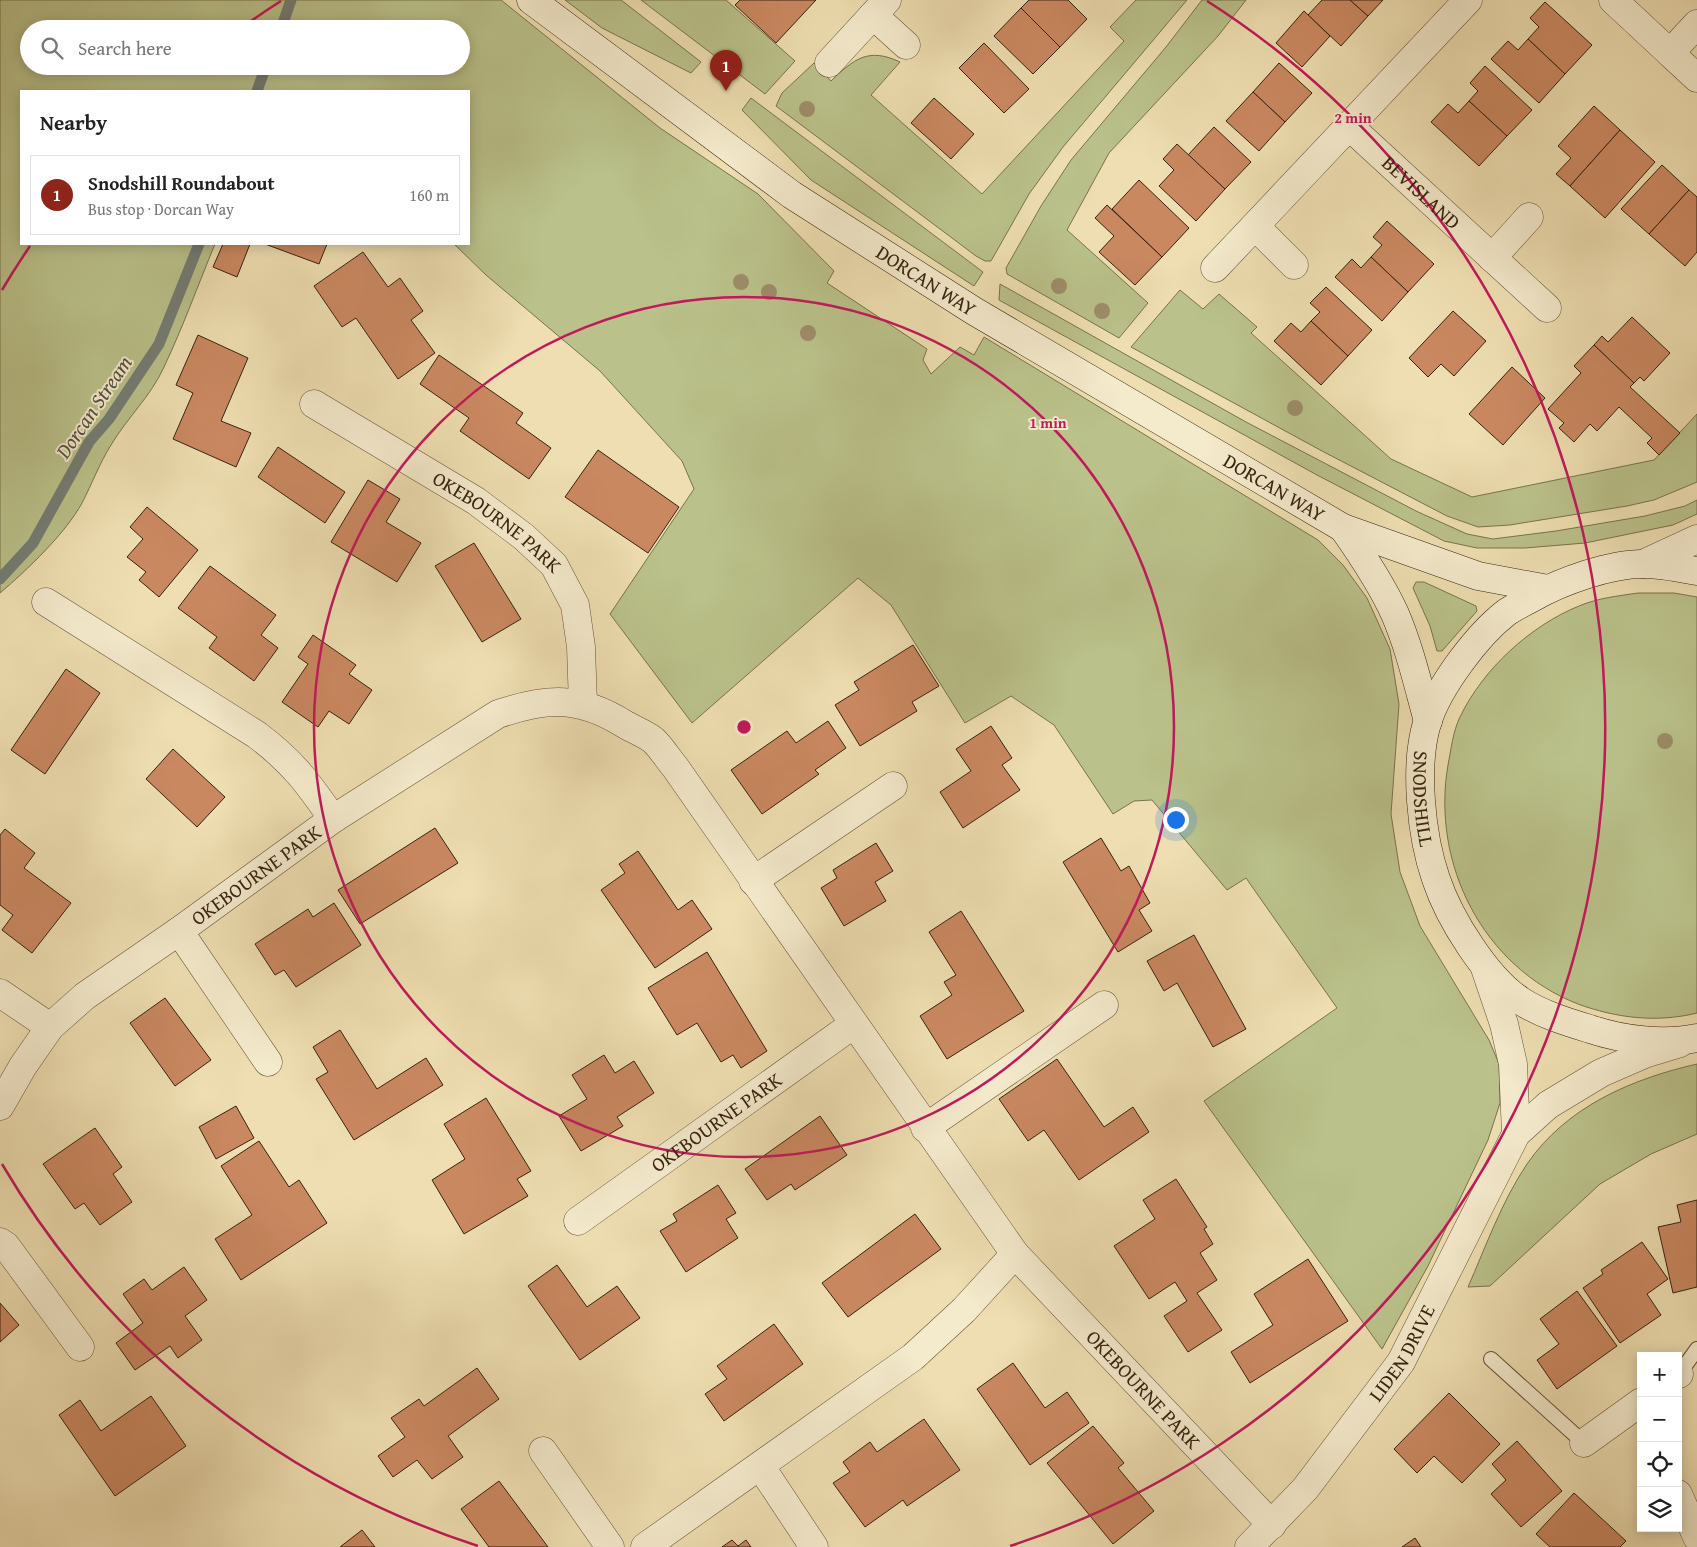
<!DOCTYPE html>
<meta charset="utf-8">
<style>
:root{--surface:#fff;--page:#f6f6f6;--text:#222;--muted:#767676;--line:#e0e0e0;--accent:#8f2418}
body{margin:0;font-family:"Gentium Book Plus",serif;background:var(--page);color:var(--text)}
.controls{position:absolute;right:15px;bottom:15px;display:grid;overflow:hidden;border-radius:0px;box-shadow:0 2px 12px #0003}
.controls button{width:45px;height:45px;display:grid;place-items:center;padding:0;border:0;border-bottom:1px solid var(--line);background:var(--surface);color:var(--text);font:25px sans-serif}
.you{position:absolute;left:1175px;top:819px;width:18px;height:18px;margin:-12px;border:4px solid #fff;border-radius:50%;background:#1a73e8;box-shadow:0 0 0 8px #1a73e833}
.badge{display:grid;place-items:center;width:32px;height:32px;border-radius:50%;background:var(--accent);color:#fff;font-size:16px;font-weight:700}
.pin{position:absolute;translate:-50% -41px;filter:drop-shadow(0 1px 2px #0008)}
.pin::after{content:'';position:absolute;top:26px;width:18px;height:15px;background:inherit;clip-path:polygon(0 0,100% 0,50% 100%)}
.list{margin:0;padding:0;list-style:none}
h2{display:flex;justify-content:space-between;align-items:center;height:65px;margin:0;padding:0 20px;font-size:21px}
h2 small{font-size:16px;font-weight:400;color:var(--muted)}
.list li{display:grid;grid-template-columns:32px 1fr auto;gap:15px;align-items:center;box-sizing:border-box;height:80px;margin:0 10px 10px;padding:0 10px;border:1px solid var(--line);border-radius:0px}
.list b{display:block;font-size:19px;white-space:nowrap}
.list p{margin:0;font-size:16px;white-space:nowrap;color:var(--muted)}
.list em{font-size:16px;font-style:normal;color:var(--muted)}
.icon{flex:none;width:28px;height:28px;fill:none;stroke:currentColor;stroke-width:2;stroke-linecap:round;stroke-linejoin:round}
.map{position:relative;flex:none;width:1697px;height:1547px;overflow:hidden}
.search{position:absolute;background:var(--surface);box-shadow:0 2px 12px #0003;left:20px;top:20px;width:450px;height:55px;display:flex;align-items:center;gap:12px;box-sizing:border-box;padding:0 18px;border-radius:28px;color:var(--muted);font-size:19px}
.panel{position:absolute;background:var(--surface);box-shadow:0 2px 12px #0003;left:20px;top:90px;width:450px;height:155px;border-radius:0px}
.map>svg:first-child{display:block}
.green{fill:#bac18a;stroke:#78724d;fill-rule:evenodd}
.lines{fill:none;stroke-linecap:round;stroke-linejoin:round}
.stream{stroke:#747d74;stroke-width:11}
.building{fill:#ca8861;stroke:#372210}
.service-casing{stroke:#655138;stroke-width:16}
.minor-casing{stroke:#655138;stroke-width:29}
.secondary-casing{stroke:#372210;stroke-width:29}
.service{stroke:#f4eacc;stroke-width:14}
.minor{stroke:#f4eacc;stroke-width:28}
.secondary{stroke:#f4eacc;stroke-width:28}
.tree{fill:#9c8d69}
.ring{fill:none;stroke:#c2185b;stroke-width:2.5}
.labels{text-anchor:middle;stroke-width:4;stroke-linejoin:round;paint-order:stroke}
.street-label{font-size:20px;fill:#372210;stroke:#f4eacc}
.water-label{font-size:21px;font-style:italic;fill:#565042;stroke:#f4eacc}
.centre{fill:#c2185b;stroke:#f4eacc;stroke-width:2.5}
.ring-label{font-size:15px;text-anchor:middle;font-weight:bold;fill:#c2185b;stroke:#f4eacc;stroke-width:4;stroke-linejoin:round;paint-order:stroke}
</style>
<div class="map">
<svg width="1697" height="1547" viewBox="0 0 1697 1547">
<rect width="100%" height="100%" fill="#eedeb1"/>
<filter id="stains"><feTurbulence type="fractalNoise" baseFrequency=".004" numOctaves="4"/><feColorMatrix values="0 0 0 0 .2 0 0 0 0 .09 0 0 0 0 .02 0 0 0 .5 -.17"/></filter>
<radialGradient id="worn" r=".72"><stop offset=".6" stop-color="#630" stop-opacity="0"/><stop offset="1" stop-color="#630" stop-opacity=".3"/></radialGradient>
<g class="green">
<path d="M0,0H501L660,128L758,194L834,271L827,283L927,349L923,360L931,374L960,347L974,355L984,337L1318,540L1343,565L1367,598L1390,649L1399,704L1391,814L1400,872L1420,926L1489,1040L1499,1064L1500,1103L1488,1140L1428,1266L1382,1349L1204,1101L1337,1008L1246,878L1227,890L1152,800L1134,801L1113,814L1054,725L1011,696L965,723L891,605L858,578L692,723L610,614L694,489L682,461L600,371L486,275L454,244H469V91H21V244H215C198,285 183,327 164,367C151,396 127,418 111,445C99,464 92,484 82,503C65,534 27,570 0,593ZM29,29H461V66H29Z"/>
<path d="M565,0H621L701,62L691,73L602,28Z"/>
<path d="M641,0H726L795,61L765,94Z"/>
<path d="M1136,0H1187L1063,147L1029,194L991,261H985L976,256L776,106L782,93L814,63L831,81C854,59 868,47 900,62L871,95L982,194L1124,41L1110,27Z"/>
<path d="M1202,0H1246L1218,36L1109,153L1067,230L1148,303L1119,338L1007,274L1006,268L1041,206L1071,160L1166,47Z"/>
<path d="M751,98L983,272L974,286L811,180L742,110Z"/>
<path d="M1000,284L1246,422L1416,511L1467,534L1493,539L1556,531L1645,516L1685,506L1697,500V514L1673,525L1585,543L1525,548H1477L1444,541L1317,475L999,300Z"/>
<path d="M1180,290L1203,309L1219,294L1257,327L1251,333L1391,459L1472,497L1654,460L1697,414V482L1654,500L1627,506L1510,525L1478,527L1447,516L1322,451L1131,347Z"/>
<path d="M1416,582H1424L1476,606L1477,611L1442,651H1437L1430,626L1413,588Z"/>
<path d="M1638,593H1674L1697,597V1013C1657,1023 1616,1018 1578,1004C1483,967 1431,864 1448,765C1451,750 1453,731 1460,717C1483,669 1530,626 1579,606C1598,598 1618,596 1638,593Z"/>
<path d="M1697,1064V1134L1651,1154L1600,1184L1490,1286L1468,1287C1486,1246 1502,1201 1527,1164C1567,1106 1632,1079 1697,1064Z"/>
</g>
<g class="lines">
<g class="stream">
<path d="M281,29L291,0"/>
<path d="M257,91L266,66"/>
<path d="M0,579L33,543L89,442L109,419L159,344L199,244"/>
</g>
</g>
<g class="building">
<path d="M740,0H816L776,43L735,5Z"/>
<path d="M1029,0H1068L1087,19L1060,47L1021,8Z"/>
<path d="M1322,0H1350L1368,16L1341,46L1308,15Z"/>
<path d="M1350,0H1383L1368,16Z"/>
<path d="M1545,2L1592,45L1565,74L1528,39L1539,27L1530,18Z"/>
<path d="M1021,8L1060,47L1033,74L994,36Z"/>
<path d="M1304,11L1330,36L1302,67L1276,43Z"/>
<path d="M1528,39L1565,74L1539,103L1491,59L1508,41L1518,50Z"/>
<path d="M984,43L1029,89L1004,113L959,68Z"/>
<path d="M1279,63L1312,93L1285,122L1253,92Z"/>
<path d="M1485,66L1532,110L1507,136L1469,101L1478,91L1470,83Z"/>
<path d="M1253,92L1285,122L1259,151L1226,121Z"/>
<path d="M934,98L974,134L951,159L911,123Z"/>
<path d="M1469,101L1507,136L1479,166L1431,122L1448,104L1458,113Z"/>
<path d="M1594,106L1620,130L1570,186L1556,174L1571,158L1558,146Z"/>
<path d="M1214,127L1251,162L1225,189L1188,155Z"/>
<path d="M1620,130L1655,162L1605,218L1570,186Z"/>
<path d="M1177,144L1225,189L1196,221L1159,186L1174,170L1163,159Z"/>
<path d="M1662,165L1689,190L1649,234L1621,209Z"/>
<path d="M1139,180L1189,228L1162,257L1112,209Z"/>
<path d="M1689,190L1697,197V252L1685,266L1649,234Z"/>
<path d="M1107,205L1162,257L1135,285L1099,252L1114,236L1095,218Z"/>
<path d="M1387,221L1434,264L1408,292L1371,257L1382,245L1373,237Z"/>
<path d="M223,244H250L237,277L213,267Z"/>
<path d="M265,244H327L319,264Z"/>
<path d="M363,252L388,287L400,278L423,311L411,320L435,353L398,379L356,318L342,327L314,286Z"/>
<path d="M1371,257L1408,292L1382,321L1335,277L1352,259L1361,268Z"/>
<path d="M1326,287L1372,330L1348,356L1311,321L1320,312L1310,303Z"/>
<path d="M1453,311L1486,341L1454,376L1441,364L1428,377L1409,358Z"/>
<path d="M1632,317L1670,353L1644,381L1640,377L1634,383L1594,345L1602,336L1608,342Z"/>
<path d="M1311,321L1348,356L1321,385L1274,341L1291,323L1301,332Z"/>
<path d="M198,335L248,358L221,421L251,433L236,467L173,439L193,393L176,385Z"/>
<path d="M1594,345L1634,383L1630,387L1680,433L1659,455L1647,443L1652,438L1619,407L1597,431L1590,424L1574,442L1559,428L1564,423L1548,409L1581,373L1574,366Z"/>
<path d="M439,355L523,413L516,423L551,448L529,479L460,431L469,418L420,384Z"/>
<path d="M1512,367L1545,398L1503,445L1469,414Z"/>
<path d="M278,447L345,492L325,523L258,477Z"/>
<path d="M598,450L679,507L648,553L565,497Z"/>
<path d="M368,480L400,499L386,522L421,543L397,582L331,542Z"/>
<path d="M147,507L198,550L159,597L139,580L146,572L127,557L143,539L130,527Z"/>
<path d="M474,543L521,619L482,642L435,566Z"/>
<path d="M210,566L276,615L261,635L278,648L254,681L209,648L217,637L178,608Z"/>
<path d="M313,635L356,665L349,674L372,690L349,724L329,711L318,727L282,702L308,664L298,657Z"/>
<path d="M913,645L939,686L912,702L917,711L860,746L835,705L859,690L854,682Z"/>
<path d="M66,669L100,693L45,774L11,750Z"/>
<path d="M828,721L846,748L815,770L819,774L762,814L731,770L787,731L796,743Z"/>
<path d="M991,726L1012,758L1002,765L1020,790L963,828L940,792L971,771L956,749Z"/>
<path d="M173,749L225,797L197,827L146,779Z"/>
<path d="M435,828L458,863L360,924L338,890Z"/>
<path d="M5,829L35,853L24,868L71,903L32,953L2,930L13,915L0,905V835Z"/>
<path d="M1101,838L1121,871L1129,866L1150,903L1139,910L1152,931L1118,952L1063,862Z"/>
<path d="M876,843L893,871L875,882L886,901L844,926L821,888L837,878L833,870Z"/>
<path d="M638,851L678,910L692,900L712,929L655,968L601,890L625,873L619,864Z"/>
<path d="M334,903L361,945L296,987L284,970L275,975L255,944L308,909L313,917Z"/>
<path d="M961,911L1024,1011L947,1059L920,1016L952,995L944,982L956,975L929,932Z"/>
<path d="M1194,935L1246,1029L1213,1047L1177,983L1164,991L1147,961Z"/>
<path d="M707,952L767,1051L741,1068L733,1055L721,1062L697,1023L677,1035L648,988Z"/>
<path d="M165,998L211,1060L175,1086L130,1023Z"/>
<path d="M340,1030L377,1089L426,1058L443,1085L354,1140L316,1079L328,1072L313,1047Z"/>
<path d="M604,1055L615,1073L634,1061L654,1093L617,1117L623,1126L581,1151L559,1116L587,1099L572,1075Z"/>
<path d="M1057,1059L1104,1127L1133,1107L1149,1132L1079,1180L1044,1130L1028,1141L999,1099Z"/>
<path d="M486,1098L531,1171L517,1179L528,1196L464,1234L432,1180L465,1159L444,1124Z"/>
<path d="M236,1106L254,1138L216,1159L199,1127Z"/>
<path d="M820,1116L847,1155L795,1190L791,1184L767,1200L745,1169Z"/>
<path d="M95,1128L122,1167L113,1174L132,1202L100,1225L84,1203L75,1209L43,1164Z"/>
<path d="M259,1141L289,1187L299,1180L327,1223L241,1280L215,1239L252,1215L221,1166Z"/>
<path d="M1176,1179L1207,1227L1204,1229L1213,1244L1200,1253L1217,1280L1197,1293L1222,1330L1188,1352L1164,1316L1187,1301L1175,1282L1149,1299L1114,1246L1155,1219L1143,1200Z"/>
<path d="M718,1185L736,1213L726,1219L738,1238L686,1272L660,1231L677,1221L673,1214Z"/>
<path d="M1697,1200V1287L1673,1293L1658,1227L1681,1222L1677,1205Z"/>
<path d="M915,1214L941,1249L848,1317L822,1283Z"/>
<path d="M1642,1242L1668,1279L1647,1294L1661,1315L1620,1343L1583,1288L1603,1274L1601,1270Z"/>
<path d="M1308,1259L1348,1321L1250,1383L1231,1352L1273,1325L1254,1294Z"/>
<path d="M557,1265L587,1307L617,1286L640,1318L580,1360L528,1286Z"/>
<path d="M184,1267L207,1300L185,1316L202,1340L178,1358L170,1346L135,1370L116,1343L143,1323L123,1294L144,1279L152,1290Z"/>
<path d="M1577,1291L1617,1346L1557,1389L1537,1360L1559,1344L1540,1319Z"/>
<path d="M0,1303L19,1325L0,1342Z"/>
<path d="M774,1324L803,1364L724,1421L705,1394L727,1379L717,1366Z"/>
<path d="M1013,1363L1045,1408L1067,1392L1089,1423L1030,1465L977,1389Z"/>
<path d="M477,1368L499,1399L448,1436L463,1457L432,1479L417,1460L393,1477L378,1456L405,1437L391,1418L419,1399L424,1406Z"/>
<path d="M1449,1393L1500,1444L1462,1483L1434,1456L1417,1473L1394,1449Z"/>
<path d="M151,1396L186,1446L115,1496L59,1415L80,1400L101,1431Z"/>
<path d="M924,1419L960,1470L907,1506L903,1500L865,1527L833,1483L850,1472L843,1462L870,1442L877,1452Z"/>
<path d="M1093,1426L1124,1463L1118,1468L1154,1511L1113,1544L1047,1463Z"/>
<path d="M1517,1441L1562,1491L1521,1527L1491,1494L1506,1480L1492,1464Z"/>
<path d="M499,1481L548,1547H489L461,1509Z"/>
<path d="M1574,1493L1626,1541L1620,1547H1550L1536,1534Z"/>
<path d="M362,1530L375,1547H340Z"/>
<path d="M1415,1538L1421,1547H1402Z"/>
<path d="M732,1540L738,1546L746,1540L751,1547H722Z"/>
</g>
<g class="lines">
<defs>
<g id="service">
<path d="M1491,1359L1584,1443"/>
<path d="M1679,1374L1697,1349"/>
</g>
<g id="minor">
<path d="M1613,0L1670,53"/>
<path d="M873,15L906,45"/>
<path d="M1697,24L1670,53L1697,78"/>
<path d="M829,63L887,0"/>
<path id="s1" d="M1349,126L1547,308"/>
<path d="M1255,226L1294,265"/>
<path d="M1492,258L1529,217"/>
<path d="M1215,268L1468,0"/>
<path id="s2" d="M314,404L476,501L524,537L554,565L575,605L581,647L583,704"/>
<path d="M1643,564L1697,539"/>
<path d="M46,602L257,735C293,762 308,783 333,819"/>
<path d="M753,881L893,786"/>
<path d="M179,931L268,1062"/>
<path d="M1485,968L1504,1024L1513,1064L1516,1134"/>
<path d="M0,993L50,1027"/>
<path id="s3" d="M0,1106L23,1066L50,1027L85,996L179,931L333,819L498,714C549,697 580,696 626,725C635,730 645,734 653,740C661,747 668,759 675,767L1015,1254L1272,1525"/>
<path d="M925,1128L1104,1005"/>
<path id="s4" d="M578,1221L854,1024"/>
<path d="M0,1242L6,1246L80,1347"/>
<path d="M1678,1374H1679"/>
<path d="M1584,1443L1641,1402"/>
<path d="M543,1451L610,1547"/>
<path d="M761,1467L814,1547"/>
<path d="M1678,1494L1697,1537"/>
<path d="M645,1547L913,1357L964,1310L1015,1254"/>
<path id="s5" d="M1249,1547L1305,1489L1401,1362L1516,1134L1548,1105L1601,1073L1647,1053L1680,1043"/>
</g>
<g id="secondary">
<path id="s6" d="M531,0L792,195L974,311L1343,528L1478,576L1548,589"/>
<path d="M1343,528C1362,555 1381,583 1395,614C1410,649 1418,685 1428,721"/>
<path id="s7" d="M1697,571C1680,568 1661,564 1643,564C1610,564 1561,581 1532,598C1524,602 1515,607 1507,612C1477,635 1438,687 1427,723C1414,766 1421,836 1436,879C1449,918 1486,978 1521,1001C1541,1014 1567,1022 1590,1029C1623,1040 1663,1045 1697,1038"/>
</g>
</defs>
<use href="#service" class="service-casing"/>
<use href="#minor" class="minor-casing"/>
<use href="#secondary" class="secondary-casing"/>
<use href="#service" class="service"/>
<use href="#minor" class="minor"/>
<use href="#secondary" class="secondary"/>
</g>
<g class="tree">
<circle cx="807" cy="109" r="8"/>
<circle cx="741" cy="282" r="8"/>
<circle cx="1059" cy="286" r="8"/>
<circle cx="769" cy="292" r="8"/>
<circle cx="1102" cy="311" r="8"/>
<circle cx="808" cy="333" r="8"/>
<circle cx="1295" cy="408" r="8"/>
<circle cx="1665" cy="741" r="8"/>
</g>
<g class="ring">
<circle cx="744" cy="727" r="430"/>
<path d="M478 1546A861 861 0 0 1 2 1164M2 290A861 861 0 0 1 30 246M244 26A861 861 0 0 1 281 1M1207 1A861 861 0 0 1 1010 1546"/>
</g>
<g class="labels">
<g class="street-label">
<text dy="7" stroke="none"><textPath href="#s1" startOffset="98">BEVISLAND</textPath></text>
<text dy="7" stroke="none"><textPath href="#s6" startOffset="485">DORCAN WAY</textPath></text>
<text dy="7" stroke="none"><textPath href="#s6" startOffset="890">DORCAN WAY</textPath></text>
<text dy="7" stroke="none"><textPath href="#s2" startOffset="218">OKEBOURNE PARK</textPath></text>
<text dy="7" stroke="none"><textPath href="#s7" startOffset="415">SNODSHILL</textPath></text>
<text dy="7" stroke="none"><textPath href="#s3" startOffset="350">OKEBOURNE PARK</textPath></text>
<text dy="7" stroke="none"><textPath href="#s4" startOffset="170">OKEBOURNE PARK</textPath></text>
<text dy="7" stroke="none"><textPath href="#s5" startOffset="248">LIDEN DRIVE</textPath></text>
<text dy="7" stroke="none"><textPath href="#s3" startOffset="1621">OKEBOURNE PARK</textPath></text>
</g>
<g class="water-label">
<text transform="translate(94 407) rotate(-56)" y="7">Dorcan Stream</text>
</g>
</g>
<circle cx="744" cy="727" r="8" class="centre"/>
<g class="ring-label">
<text x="1353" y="123">2 min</text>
<text x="1048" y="428">1 min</text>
</g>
<rect width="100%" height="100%" filter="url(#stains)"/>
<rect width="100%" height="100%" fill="url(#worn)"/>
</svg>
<div class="controls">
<button>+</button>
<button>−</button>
<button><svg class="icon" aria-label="locate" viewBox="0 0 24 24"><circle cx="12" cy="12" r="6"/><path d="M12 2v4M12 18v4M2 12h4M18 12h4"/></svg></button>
<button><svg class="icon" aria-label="layers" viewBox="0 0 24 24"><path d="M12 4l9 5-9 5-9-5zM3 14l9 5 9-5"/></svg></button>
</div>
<div class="you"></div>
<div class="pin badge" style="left:726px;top:91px">1</div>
<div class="search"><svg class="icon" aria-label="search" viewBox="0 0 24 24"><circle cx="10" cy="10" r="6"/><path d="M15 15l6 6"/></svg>Search here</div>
<section class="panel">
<h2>Nearby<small></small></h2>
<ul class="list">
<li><span class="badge">1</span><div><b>Snodshill Roundabout</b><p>Bus stop · Dorcan Way</p></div><em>160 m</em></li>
</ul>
</section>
</div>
